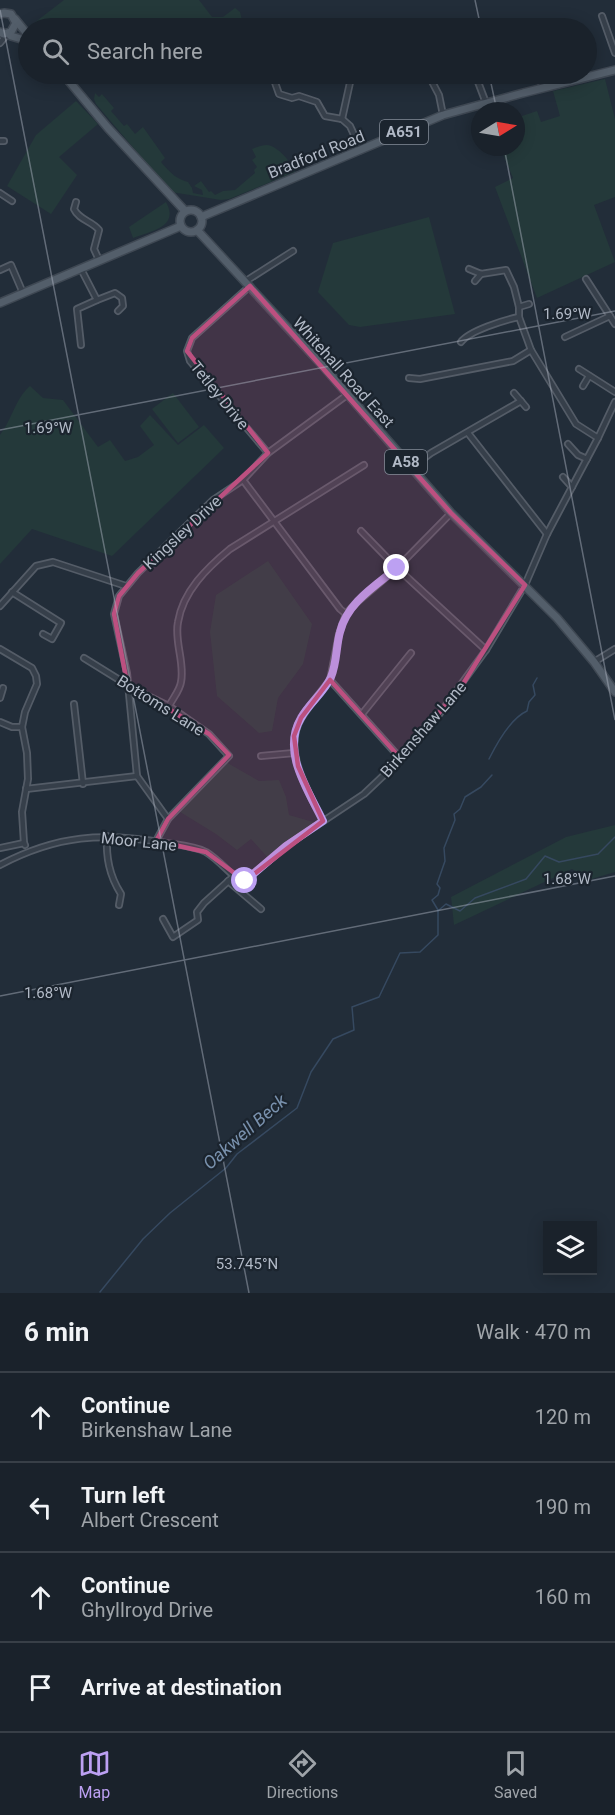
<!DOCTYPE html>
<meta charset="utf-8">
<style>
:root{--surface:#1a222b;--page:#272f37;--text:#f1f3f6;--muted:#9fa4a9;--line:#383f47;--accent:#bca0f2}
body{margin:0;font-family:Roboto,sans-serif;background:var(--page);color:var(--text)}
.controls{position:absolute;right:18px;bottom:18px;display:grid;overflow:hidden;border-radius:0px;box-shadow:0 3px 15px #0003}
.controls button{width:54px;height:54px;display:grid;place-items:center;padding:0;border:0;border-bottom:2px solid var(--line);background:var(--surface);color:var(--text);font:30px sans-serif}
.compass{position:absolute;left:471px;top:102px;width:54px;height:54px;border-radius:50%;background:var(--surface);box-shadow:0 3px 15px #0003;rotate:79deg}
.stop{position:absolute;width:18px;height:18px;margin:-14px;border:4px solid #bca0f2;border-radius:50%;background:#fff}
.stop.end{background:#bca0f2;border-color:#fff;box-shadow:0 2px 6px #0008}
.list{margin:0;padding:0;list-style:none}
h2{display:flex;justify-content:space-between;align-items:center;height:78px;margin:0;padding:0 24px;font-size:26px}
h2 small{font-size:20px;font-weight:400;color:var(--muted)}
.list li{display:grid;grid-template-columns:39px 1fr auto;gap:18px;align-items:center;box-sizing:border-box;height:90px;padding:0 24px;border-top:2px solid var(--line)}
.list b{display:block;font-size:22px;white-space:nowrap}
.list p{margin:0;font-size:20px;white-space:nowrap;color:var(--muted)}
.list em{font-size:20px;font-style:normal;color:var(--muted)}
.icon{flex:none;width:33px;height:33px;fill:none;stroke:currentColor;stroke-width:2;stroke-linecap:round;stroke-linejoin:round}
.map{position:relative;flex:none;width:615px;height:1293px;overflow:hidden}
.search{position:absolute;background:var(--surface);box-shadow:0 3px 15px #0003;left:18px;right:18px;top:18px;height:66px;display:flex;align-items:center;gap:15px;box-sizing:border-box;padding:0 21px;border-radius:33px;color:var(--muted);font-size:22px}
.sheet{height:438px;background:var(--surface)}
nav{display:flex;justify-content:space-around;align-items:center;box-sizing:border-box;height:84px;border-top:2px solid var(--line);background:var(--surface);font-size:16px;color:var(--muted)}
nav a{display:grid;justify-items:center;gap:3px}
nav .on{color:var(--accent)}
.map>svg:first-child{display:block}
.green{fill:#24393a}
.lines{fill:none;stroke-linecap:round;stroke-linejoin:round}
.stream{stroke:#364960;stroke-width:1.5}
.street-casing{stroke:#545c67;stroke-width:8}
.primary-casing{stroke:#3f4853;stroke-width:10}
.street{stroke:#363f4a;stroke-width:4.5}
.primary{stroke:#535e6a;stroke-width:7}
.route{stroke:#bca0f2;stroke-width:8}
.marked{fill:#bc5080;fill-opacity:0.2;stroke:#bc5080;stroke-width:4.5;stroke-linejoin:round}
.ticks{fill:none;stroke:#b1b9c6;stroke-width:1.5;stroke-opacity:0.45}
.labels{text-anchor:middle;stroke-width:4.5;stroke-linejoin:round;paint-order:stroke}
.shield{fill:#1b242e;stroke:#848c98;stroke-width:1.5}
.shield-label{font-size:15px;font-weight:bold;fill:#b1b9c6}
.street-label{font-size:16px;fill:#b1b9c6;stroke:#1b242e}
.water-label{font-size:18px;font-style:italic;fill:#7991ad;stroke:#1b242e}
.ticks-label{font-size:15px;text-anchor:middle;fill:#b1b9c6;stroke:#1b242e;stroke-width:4.5;stroke-linejoin:round;paint-order:stroke}
</style>
<div class="map">
<svg width="615" height="1293" viewBox="0 0 615 1293">
<rect width="100%" height="100%" fill="#222d39"/>
<g class="green">
<path d="M64,0H199L212,17H223L235,8L240,12L244,28L29,27Z"/>
<path d="M69,74H105L94,82L88,76L92,82L82,84Z"/>
<path d="M605,79L615,119V197L594,205L615,262L537,298L495,187L513,178L500,147H516V118L537,111L541,122L560,116L553,91Z"/>
<path d="M95,93L99,97L102,94L114,108L111,111L124,126L127,124L135,134L143,127L165,158L161,162C171,174 177,179 188,182L192,188L193,193L203,195L202,190L194,186L201,181L209,192L211,191L215,195L223,191L235,190L255,173L254,170L257,167L252,160L256,157L252,149C257,147 262,145 267,145C278,146 292,163 295,172L229,199L221,200L171,192L96,104L94,99Z"/>
<path d="M76,101L98,124L59,157L77,175L51,214L7,186L36,135Z"/>
<path d="M166,202C180,227 151,231 133,238L129,227Z"/>
<path d="M429,217L455,314L360,327L349,325L318,292L333,243Z"/>
<path d="M30,386L43,398L63,400L98,447L110,440L125,461L138,457L154,445L140,426L150,415L178,445L204,425L224,448L112,556L32,529L0,564V435C12,420 15,399 30,386Z"/>
<path d="M173,393L199,427L178,443L152,409Z"/>
<path d="M268,561L312,624L303,664L278,698L272,731L259,733L217,696L210,632L216,595Z"/>
<path d="M224,761L259,781L279,780L286,797L289,815L320,824L269,859L251,839L237,850L216,834L177,810Z"/>
<path d="M615,825V872L588,880L572,869L454,925L451,897L566,837Z"/>
</g>
<g class="lines">
<g class="stream">
<path d="M489,759C497,743 511,718 527,711L529,702L535,695L533,685L537,678"/>
<path d="M438,910L432,900L438,895L440,888L437,884L445,861L444,848L455,820L454,814L460,809L465,797L481,787L492,775"/>
<path d="M439,910L446,904L460,911L475,898L526,879L545,856L559,862L598,854L615,837"/>
<path d="M100,1292L143,1239L170,1213L226,1168L237,1154L297,1108L311,1072L333,1039L354,1030L352,1007L379,997L400,953L420,952L438,935V910"/>
</g>
<defs>
<g id="street">
<path d="M602,16L615,53"/>
<path d="M0,43L8,33"/>
<path d="M272,74L279,94L292,98L299,96L317,102L325,116L342,119L350,126L361,150"/>
<path d="M428,74L439,95L443,115"/>
<path d="M475,74L486,103"/>
<path d="M538,74L543,88"/>
<path d="M346,75L360,80"/>
<path d="M342,119L351,78"/>
<path d="M0,141H4"/>
<path d="M0,193L12,201"/>
<path d="M76,202L74,209C79,220 92,221 99,230L94,249L99,260"/>
<path d="M81,269L97,300L115,293L122,298L123,306L118,311"/>
<path d="M469,269L481,274L506,270L514,287L519,307V317L531,350L576,424L598,438"/>
<path d="M0,270L11,265L23,293"/>
<path d="M586,279L615,324"/>
<path d="M246,281L293,251"/>
<path d="M475,281L481,274"/>
<path d="M250,286L192,338L187,351L190,361L268,453"/>
<path d="M519,307L529,304"/>
<path d="M565,337L610,316"/>
<path d="M461,342C469,331 504,320 519,317"/>
<path d="M81,345L77,309L97,300"/>
<path d="M579,369L615,392"/>
<path d="M409,378L420,379L513,361L531,350"/>
<path d="M583,386L589,376"/>
<path d="M514,393L526,407"/>
<path d="M468,433L547,534"/>
<path d="M568,444L578,455L587,459"/>
<path d="M411,468L431,453L521,401"/>
<path d="M563,477L572,487"/>
<path d="M243,480L340,609L346,614"/>
<path d="M361,531L397,568L486,650"/>
<path d="M12,592L61,623L52,639L43,634"/>
<path d="M0,606L36,566L53,562L126,586"/>
<path d="M0,649L32,668L36,676L37,684L25,712L22,727L27,753L28,779L22,812L24,843"/>
<path d="M84,658L134,689L169,706L209,734L229,756L168,819L156,841"/>
<path d="M594,662L615,649"/>
<path d="M0,698L3,688"/>
<path d="M74,704L83,784"/>
<path d="M169,706C173,698 180,690 181,682C185,662 174,642 178,622C183,591 207,568 230,549L364,465"/>
<path d="M362,714L411,653"/>
<path d="M0,722L12,727H22"/>
<path d="M261,756L294,753"/>
<path d="M401,759L330,680L339,634L346,614L355,604L397,568L451,513"/>
<path d="M26,789L137,776"/>
<path d="M168,819L137,776L127,673L114,614L119,596L138,573L213,500L243,480L268,453L347,395"/>
<path d="M323,821C308,790 281,750 302,717C310,704 321,692 330,680"/>
<path d="M107,836C106,857 109,875 121,894L119,905"/>
<path d="M0,848L24,843L25,845"/>
<path d="M0,865C57,835 103,832 166,843C179,845 194,846 206,852C216,858 225,868 234,876L204,903L197,912L198,920L173,937L163,919"/>
<path d="M234,876L240,881H245L286,846L364,794L401,759L438,716L486,650L525,585L547,534L598,438L615,402"/>
<path d="M228,881L261,909"/>
</g>
<g id="primary">
<path d="M0,14L4,13L11,14L16,23L11,32L4,34L0,32"/>
<path d="M15,19L28,35"/>
<path d="M8,33L11,36L28,41"/>
<path d="M63,74L108,128L185,211"/>
<circle cx="191" cy="221" r="11"/>
<path d="M201,217L443,115L523,93L615,70"/>
<path d="M197,230L323,366L451,513L557,618L594,662L615,692"/>
<path d="M0,303L181,226"/>
</g>
</defs>
<use href="#street" class="street-casing"/>
<use href="#primary" class="primary-casing"/>
<use href="#street" class="street"/>
<use href="#primary" class="primary"/>
</g>
<g class="lines">
<path class="route" d="M245,881L286,846L323,821C308,790 281,752 301,718C309,703 324,693 331,677C337,663 336,646 340,632C347,603 375,586 397,568"/>
</g>
<path class="marked" d="M250,286L451,513L525,585L463,684L401,759L330,680L301,718L294,736L298,766L323,821L245,881L206,852L156,841L168,819L229,755L209,734L127,683L114,614L119,596L138,573L268,453L187,351L192,338Z"/>
<path class="ticks" d="M475,0L481,28M0,10L249,1293M489,74L497,111M504,147L615,720M0,430L615,311M0,996L615,876"/>
<g class="labels">
<g class="shield">
<rect x="380" y="120" width="48" height="24" rx="4.5"/>
<rect x="385" y="450" width="42" height="24" rx="4.5"/>
</g>
<g class="shield-label">
<text x="404" y="137">A651</text>
<text x="406" y="467">A58</text>
</g>
<g class="street-label">
<text transform="translate(316 154) rotate(-22)" y="6">Bradford Road</text>
<text transform="translate(344 372) rotate(48)" y="6">Whitehall Road East</text>
<text transform="translate(220 395) rotate(51)" y="6">Tetley Drive</text>
<text transform="translate(182 532) rotate(-43)" y="6">Kingsley Drive</text>
<text transform="translate(161 705) rotate(32)" y="6">Bottoms Lane</text>
<text transform="translate(423 729) rotate(-49)" y="6">Birkenshaw Lane</text>
<text transform="translate(139 841) rotate(6)" y="6">Moor Lane</text>
</g>
<g class="water-label">
<text transform="translate(245 1132) rotate(-41)" y="6">Oakwell Beck</text>
</g>
</g>
<g class="ticks-label">
<text x="567" y="319">1.69°W</text>
<text x="48" y="433">1.69°W</text>
<text x="567" y="884">1.68°W</text>
<text x="48" y="998">1.68°W</text>
<text x="247" y="1269">53.745°N</text>
</g>
</svg>
<div class="controls">
<button><svg class="icon" aria-label="layers" viewBox="0 0 24 24"><path d="M12 4l9 5-9 5-9-5zM3 14l9 5 9-5"/></svg></button>
</div>
<svg class="compass" viewBox="-18 -18 36 36"><path d="M0-13l5 13h-10z" fill="#e53935"/><path d="M0 13l5-13h-10z" fill="#9fa4a9"/></svg>
<div class="stop" style="left:245px;top:881px"></div>
<div class="stop end" style="left:397px;top:568px"></div>
<div class="search"><svg class="icon" aria-label="search" viewBox="0 0 24 24"><circle cx="10" cy="10" r="6"/><path d="M15 15l6 6"/></svg>Search here</div>
</div>
<section class="sheet">
<h2>6 min<small>Walk · 470 m</small></h2>
<ul class="list">
<li><svg class="icon" aria-label="ahead" viewBox="0 0 24 24"><path d="M12 20V5M6 11l6-6 6 6"/></svg><div><b>Continue</b><p>Birkenshaw Lane</p></div><em>120 m</em></li>
<li><svg class="icon" aria-label="left" viewBox="0 0 24 24"><path d="M17 20v-9H6M10 6l-5 5 5 5"/></svg><div><b>Turn left</b><p>Albert Crescent</p></div><em>190 m</em></li>
<li><svg class="icon" aria-label="ahead" viewBox="0 0 24 24"><path d="M12 20V5M6 11l6-6 6 6"/></svg><div><b>Continue</b><p>Ghyllroyd Drive</p></div><em>160 m</em></li>
<li><svg class="icon" aria-label="arrive" viewBox="0 0 24 24"><path d="M6 21V4h12l-3 4 3 4H6"/></svg><div><b>Arrive at destination</b></div></li>
</ul>
</section>
<nav>
<a class="on"><svg class="icon" aria-label="map" viewBox="0 0 24 24"><path d="M3 6l6-2 6 2 6-2v14l-6 2-6-2-6 2zM9 4v14M15 6v14"/></svg>Map</a>
<a><svg class="icon" aria-label="directions" viewBox="0 0 24 24"><path d="M12 3l9 9-9 9-9-9zM9 14v-3h6M13 9l2 2-2 2"/></svg>Directions</a>
<a><svg class="icon" aria-label="saved" viewBox="0 0 24 24"><path d="M7 4h10v16l-5-4-5 4z"/></svg>Saved</a>
</nav>
